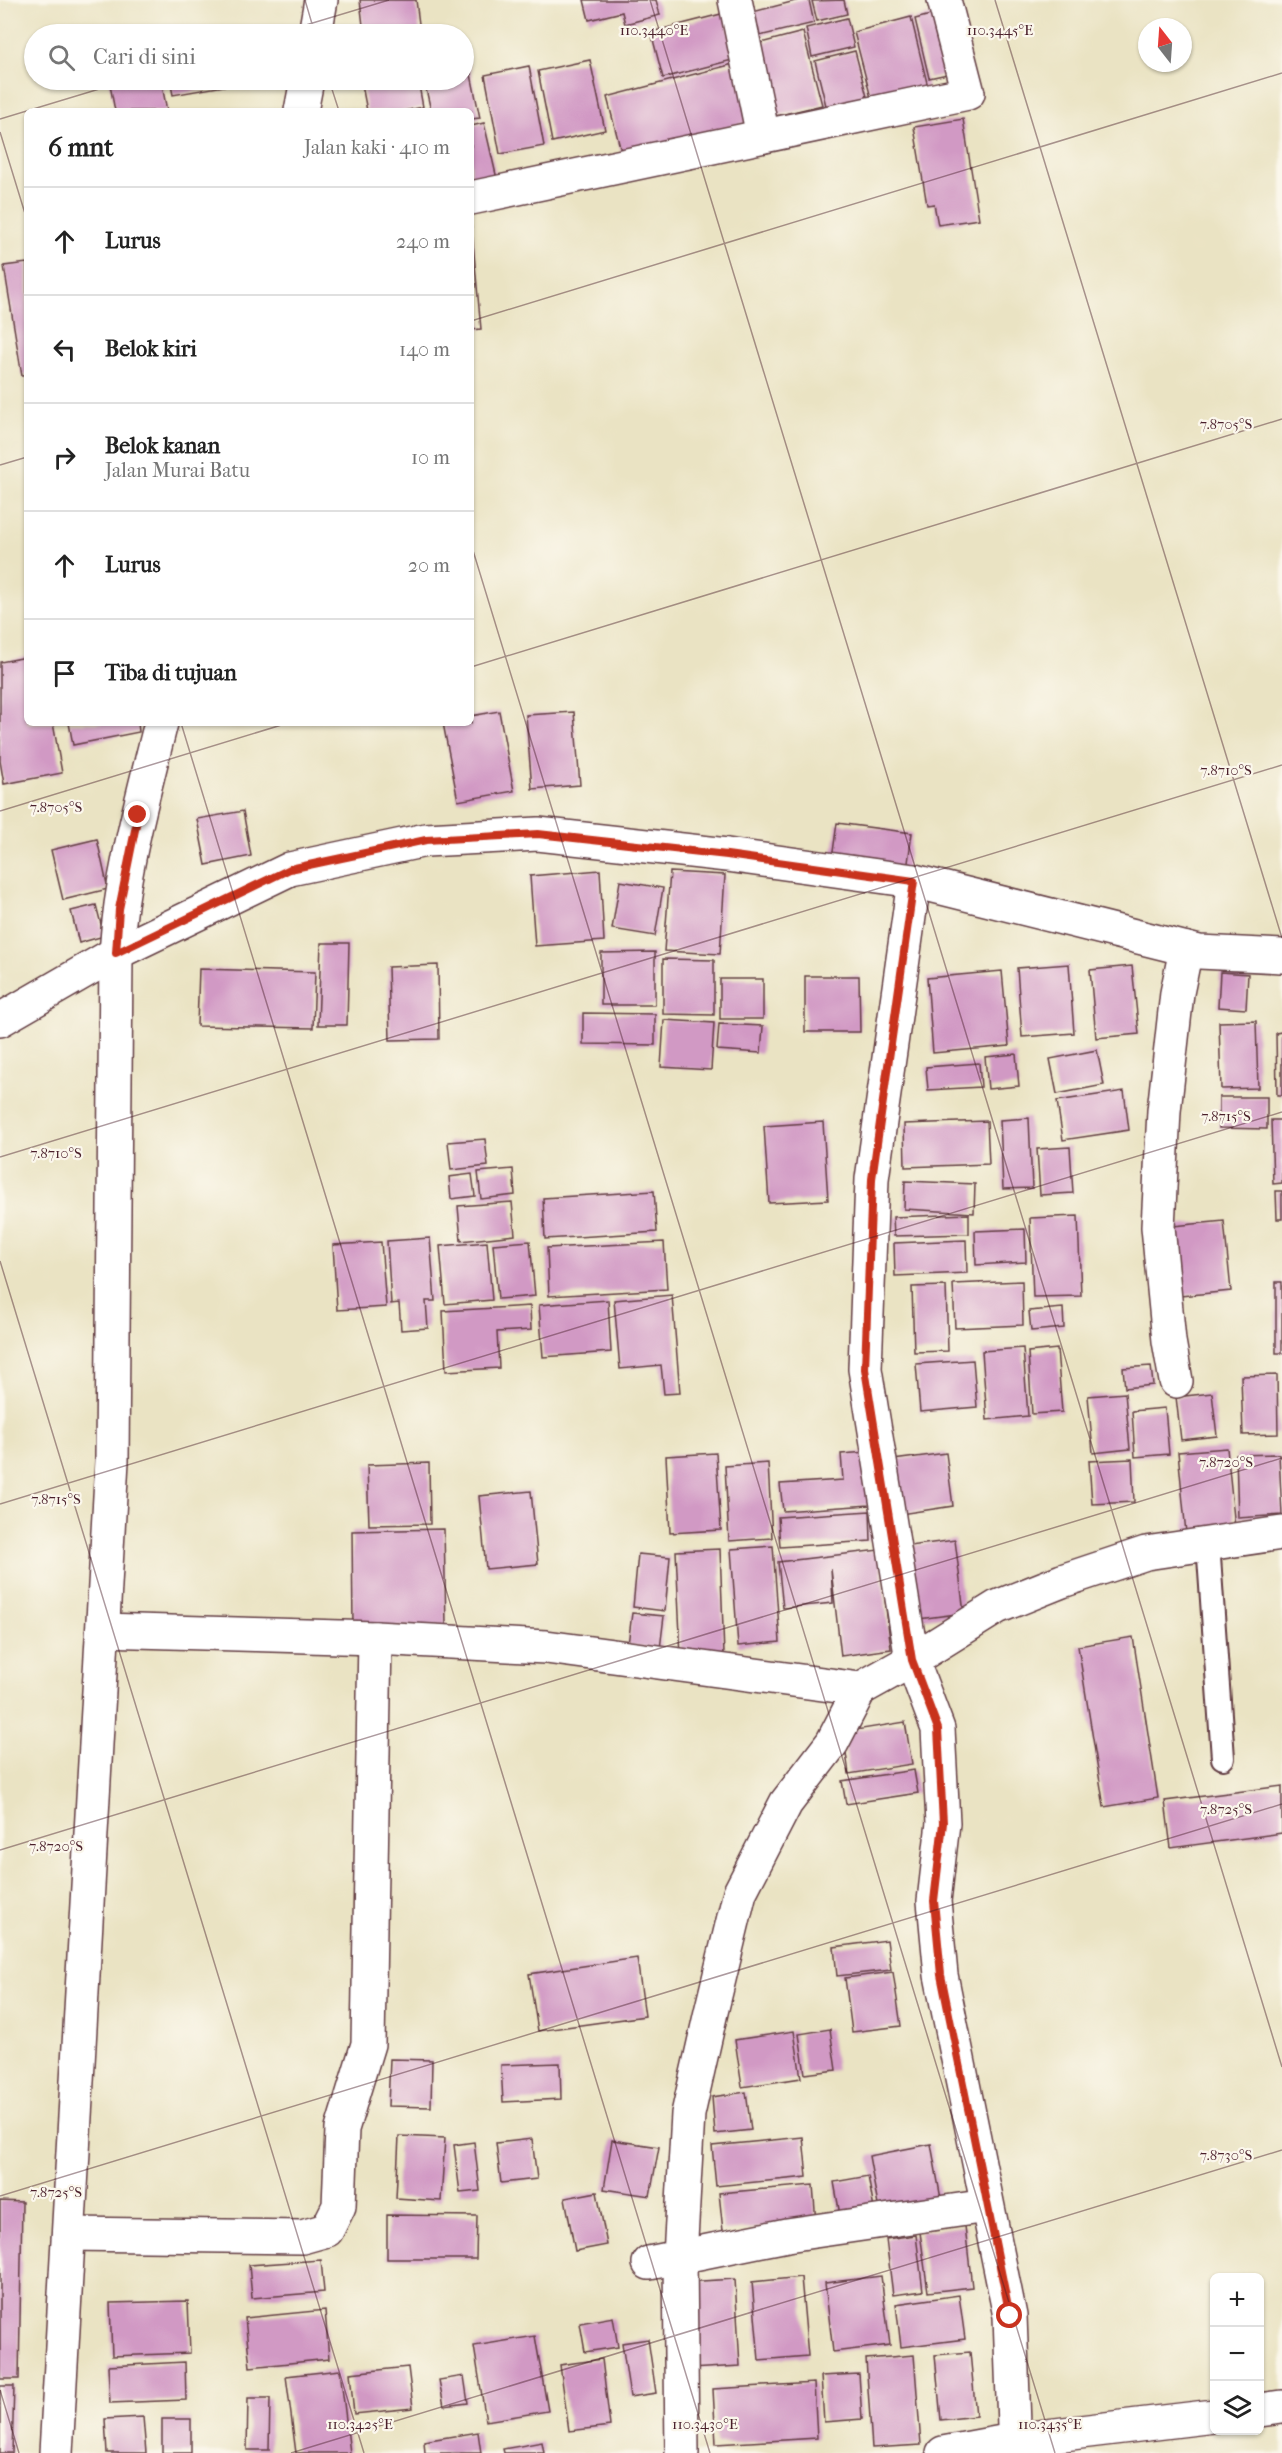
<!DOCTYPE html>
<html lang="id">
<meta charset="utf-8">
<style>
:root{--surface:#fff;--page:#f6f6f6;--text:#222;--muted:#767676;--line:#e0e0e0}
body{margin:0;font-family:"IM FELL French Canon",serif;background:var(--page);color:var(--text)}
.controls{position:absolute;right:18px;bottom:18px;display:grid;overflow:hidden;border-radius:9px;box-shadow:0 2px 4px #0004}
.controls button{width:54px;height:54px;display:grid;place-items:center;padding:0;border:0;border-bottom:2px solid var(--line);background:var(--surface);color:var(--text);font:30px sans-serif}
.compass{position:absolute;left:1138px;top:18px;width:54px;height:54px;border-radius:50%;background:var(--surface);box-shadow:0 2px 4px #0004;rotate:343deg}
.stop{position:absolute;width:18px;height:18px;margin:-14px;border:4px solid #c8321e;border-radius:50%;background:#fff}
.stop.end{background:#c8321e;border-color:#fff;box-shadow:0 2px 6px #0008}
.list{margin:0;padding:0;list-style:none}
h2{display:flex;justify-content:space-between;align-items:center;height:78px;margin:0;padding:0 24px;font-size:26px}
h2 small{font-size:20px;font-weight:400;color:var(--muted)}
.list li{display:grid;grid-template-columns:39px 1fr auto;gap:18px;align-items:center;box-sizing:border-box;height:108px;padding:0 24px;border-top:2px solid var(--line)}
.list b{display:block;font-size:22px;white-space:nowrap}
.list p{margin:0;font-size:20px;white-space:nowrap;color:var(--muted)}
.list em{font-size:20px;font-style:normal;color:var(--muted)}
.icon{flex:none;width:33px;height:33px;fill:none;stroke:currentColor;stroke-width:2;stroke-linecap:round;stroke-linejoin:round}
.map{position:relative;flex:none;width:1282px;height:2453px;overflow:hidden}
.search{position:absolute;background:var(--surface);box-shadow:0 2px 4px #0004;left:24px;top:24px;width:450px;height:66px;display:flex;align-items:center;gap:15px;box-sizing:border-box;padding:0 21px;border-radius:33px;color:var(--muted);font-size:22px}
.panel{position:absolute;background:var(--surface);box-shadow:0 2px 4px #0004;left:24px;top:108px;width:450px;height:618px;border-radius:9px}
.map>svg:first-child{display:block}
.building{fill:#d199c4}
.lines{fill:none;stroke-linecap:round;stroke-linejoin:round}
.service-casing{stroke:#623c42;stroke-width:26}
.minor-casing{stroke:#623c42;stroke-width:36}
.service{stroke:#fff;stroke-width:22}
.minor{stroke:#fff;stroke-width:33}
.route{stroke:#c8321e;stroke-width:8}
.ticks{fill:none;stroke:#4a1f2b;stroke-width:1.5;stroke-opacity:0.45}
.ticks-label{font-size:15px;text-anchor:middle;fill:#4a1f2b;stroke:#fbf7ec;stroke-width:4.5;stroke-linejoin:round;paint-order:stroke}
</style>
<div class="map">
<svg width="1282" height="2453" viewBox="0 0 1282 2453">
<rect width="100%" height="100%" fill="#fbf7ec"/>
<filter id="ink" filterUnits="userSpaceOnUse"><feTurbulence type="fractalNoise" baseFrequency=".0167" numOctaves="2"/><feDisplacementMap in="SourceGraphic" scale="12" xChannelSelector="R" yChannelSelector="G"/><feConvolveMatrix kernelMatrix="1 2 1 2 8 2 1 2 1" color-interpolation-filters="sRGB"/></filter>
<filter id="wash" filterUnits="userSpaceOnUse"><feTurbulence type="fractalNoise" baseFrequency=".008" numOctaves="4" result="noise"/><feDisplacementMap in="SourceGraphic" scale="24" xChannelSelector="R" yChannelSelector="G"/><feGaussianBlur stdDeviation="1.35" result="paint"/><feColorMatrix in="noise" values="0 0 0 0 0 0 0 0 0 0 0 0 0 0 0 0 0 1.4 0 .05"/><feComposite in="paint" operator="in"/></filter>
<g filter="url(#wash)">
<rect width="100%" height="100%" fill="#eae3c3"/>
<g id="blocks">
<g class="building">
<path d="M360,0H416L420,32L364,34Z"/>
<path d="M584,0H656L660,15L625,24L622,12L589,20Z"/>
<path d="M799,0H809L814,23L751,38L745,14Z"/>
<path d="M844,0L847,14L817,21L812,1Z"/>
<path d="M725,13L736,59L663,78L651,32Z"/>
<path d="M938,13L952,73L929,78L915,19Z"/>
<path d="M911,17L928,87L872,102L854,32Z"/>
<path d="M847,18L854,47L812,57L806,28Z"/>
<path d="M803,32L822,105L772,117L753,45Z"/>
<path d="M465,45L480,118L471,119V111H431L424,80H464Z"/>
<path d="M855,51L870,108L829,118L815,61Z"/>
<path d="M590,60L605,130L552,142L538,71Z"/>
<path d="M741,62L756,120L622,155L607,97Z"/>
<path d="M529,66L544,146L500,154L485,75Z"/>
<path d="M109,80H161L167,111H115Z"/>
<path d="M170,80H229L230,85L173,95Z"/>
<path d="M361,80H418L423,107L404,111H367Z"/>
<path d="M963,119L979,219L938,225L934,204L927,205L914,127Z"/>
<path d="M484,123L497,179L471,185V126Z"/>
<path d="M471,222L481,329L471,330Z"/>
<path d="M27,263V375L22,376L4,266Z"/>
<path d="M27,657V723H53L62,773L4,784L0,761V662Z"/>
<path d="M499,711L514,791L458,801L443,723H471V716Z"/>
<path d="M574,712L580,785L532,789L526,715Z"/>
<path d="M69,723H138L139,732L73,745Z"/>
<path d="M243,811L251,856L206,865L197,819Z"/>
<path d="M837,823L912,833L907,870L832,859Z"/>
<path d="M97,839L108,889L63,900L51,850Z"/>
<path d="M600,870L604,941L535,946L530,876Z"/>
<path d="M670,872L725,875L720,954L664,951Z"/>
<path d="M620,881L663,888L655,936L612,929Z"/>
<path d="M96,905L104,936L79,943L71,911Z"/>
<path d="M321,943H349L347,1025H318Z"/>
<path d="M655,952V1005H601V953Z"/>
<path d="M663,959L714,960V1015L663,1014Z"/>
<path d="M1069,964L1074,1033L1022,1037L1017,968Z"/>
<path d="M438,965L439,1039L390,1040L388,967Z"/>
<path d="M1132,966L1139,1034L1096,1038L1090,970Z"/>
<path d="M199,969L315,972L313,1028L197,1026Z"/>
<path d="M1002,971L1009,1046L933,1053L927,978Z"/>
<path d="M1220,972L1248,974L1246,1009L1218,1007Z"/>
<path d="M805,976H859L860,1032H805Z"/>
<rect x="720" y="979" width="43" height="40"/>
<path d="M583,1013L655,1014V1045L583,1044Z"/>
<path d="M664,1020L714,1023L711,1070L661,1067Z"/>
<path d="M1256,1021L1258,1088L1221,1089L1219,1022Z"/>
<path d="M719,1024L763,1026L761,1053L717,1050Z"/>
<path d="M1282,1032V1095H1277L1276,1033Z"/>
<path d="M1097,1050L1104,1085L1057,1094L1050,1059Z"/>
<path d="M1016,1054L1019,1086L988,1089L985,1057Z"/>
<path d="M979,1063L981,1087L928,1090L926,1067Z"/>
<path d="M1124,1091L1129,1130L1063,1140L1057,1101Z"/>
<path d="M1219,1097H1267V1129L1219,1128Z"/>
<path d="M1029,1118L1032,1188L1003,1189L1000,1120Z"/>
<path d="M1271,1120H1282V1183L1273,1184Z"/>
<path d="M987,1121L989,1164L905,1167L904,1124Z"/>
<path d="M823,1122L828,1200L769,1203L764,1126Z"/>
<path d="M485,1139L488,1166L451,1170L448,1142Z"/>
<path d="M1070,1147L1073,1193L1040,1195L1037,1149Z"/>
<path d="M513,1169L515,1195L481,1199L478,1172Z"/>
<path d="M472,1174L475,1196L451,1199L449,1177Z"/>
<path d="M905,1181L975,1184L974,1213L904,1209Z"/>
<path d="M654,1191L657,1232L545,1239L543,1198Z"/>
<path d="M1276,1191H1282V1219H1277Z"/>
<path d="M512,1202L515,1235L461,1241L458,1206Z"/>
<path d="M969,1214V1234L894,1236L893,1217Z"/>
<path d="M1078,1216L1081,1296L1033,1297L1030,1218Z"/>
<path d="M1224,1221L1231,1291L1170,1297L1163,1227Z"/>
<path d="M1025,1229L1026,1262L976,1265L975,1231Z"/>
<path d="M430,1238L435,1301H426L428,1328L401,1330L399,1303L391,1304L387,1241Z"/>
<path d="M966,1240L967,1273L895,1276L894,1243Z"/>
<path d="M530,1241L535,1296L498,1299L493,1244Z"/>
<path d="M381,1242L386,1307L337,1310L333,1245Z"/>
<path d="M487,1242L492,1300L445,1304L440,1246Z"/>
<path d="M664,1242L667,1289L549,1296L547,1248Z"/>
<path d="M1022,1281L1023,1325L955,1328L953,1284Z"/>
<rect x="1276" y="1282" width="6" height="71"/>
<path d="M946,1286L948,1351L914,1352L912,1287Z"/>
<path d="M672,1295L680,1393L664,1394L661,1365L620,1369L614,1300Z"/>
<path d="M608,1300L611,1352L543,1357L539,1305Z"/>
<path d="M530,1306L531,1330L497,1332L499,1368L446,1371L443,1311Z"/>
<path d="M1063,1308L1064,1328L1031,1331L1029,1311Z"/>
<path d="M1023,1348L1028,1416L987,1420L982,1351Z"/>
<path d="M1057,1349L1062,1412L1032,1414L1028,1352Z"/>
<path d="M973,1360L977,1407L920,1412L916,1364Z"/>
<path d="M1151,1366L1153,1385L1125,1388L1123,1368Z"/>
<path d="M1277,1375L1278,1434L1243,1435L1241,1376Z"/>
<path d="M1125,1393L1130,1449L1093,1453L1088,1396Z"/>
<path d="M1212,1393L1217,1436L1181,1440L1176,1397Z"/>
<path d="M1165,1408L1169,1454L1135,1457L1132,1411Z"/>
<path d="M1227,1448L1235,1528L1186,1533L1178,1452Z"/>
<path d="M867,1452L870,1505L783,1511L780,1484L843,1480L841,1454Z"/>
<path d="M716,1453L721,1530L670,1533L666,1456Z"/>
<path d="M946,1453L953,1506L894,1515L886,1461Z"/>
<path d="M1279,1454L1282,1515L1238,1518L1236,1455Z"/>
<path d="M1132,1459L1134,1502L1092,1504L1089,1461Z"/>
<path d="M429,1463L430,1524L369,1525L367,1465Z"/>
<path d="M768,1463L772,1538L729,1541L725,1466Z"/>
<path d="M531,1491L538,1564L486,1569L479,1496Z"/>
<path d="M870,1511L871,1541L780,1547L778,1517Z"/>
<path d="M444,1529L446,1626L353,1628L352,1531Z"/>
<path d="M955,1540L964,1613L911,1620L902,1547Z"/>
<path d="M773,1546L780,1642L738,1646L731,1549Z"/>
<path d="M720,1549L724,1655L681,1657L676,1551Z"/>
<path d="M879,1550L891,1649L841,1656L831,1569L833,1603L783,1608L778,1562Z"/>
<path d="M638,1554L670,1557L665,1611L633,1607Z"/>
<path d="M632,1613L664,1616L660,1649L628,1645Z"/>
<path d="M1133,1637L1158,1798L1104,1807L1078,1646Z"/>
<path d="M905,1722L912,1764L849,1774L843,1732Z"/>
<path d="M914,1770L918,1793L846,1804L842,1781Z"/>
<path d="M1282,1786V1833L1171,1848L1165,1801Z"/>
<path d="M887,1940L891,1970L837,1976L834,1947Z"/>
<path d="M637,1958L645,2016L538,2031L529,1974Z"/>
<path d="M893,1972L901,2026L852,2032L845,1978Z"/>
<path d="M830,2029L836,2070L805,2074L799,2034Z"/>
<path d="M794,2031L801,2078L742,2087L735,2040Z"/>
<path d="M390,2059L432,2060L431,2107L388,2106Z"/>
<path d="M560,2063L561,2099L503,2102L501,2065Z"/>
<path d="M746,2092L751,2130L715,2134L712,2097Z"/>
<path d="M399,2136L445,2138L441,2201L396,2198Z"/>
<path d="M803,2137L807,2177L716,2186L712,2146Z"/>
<path d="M532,2139L537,2179L501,2183L496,2143Z"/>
<path d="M612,2140L659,2147L650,2196L604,2189Z"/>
<path d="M474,2142L480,2191L460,2193L454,2145Z"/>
<path d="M931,2144L941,2199L879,2211L869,2156Z"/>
<path d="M868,2176L874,2209L840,2215L834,2182Z"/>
<path d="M813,2185L816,2223L723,2231L719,2193Z"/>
<path d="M597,2192L607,2245L575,2251L565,2198Z"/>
<path d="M0,2201L22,2202L19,2379H0Z"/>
<path d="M387,2215L477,2216L476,2259H387Z"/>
<path d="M965,2226L972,2287L928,2292L920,2232Z"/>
<path d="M916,2235L923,2291L893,2295L886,2239Z"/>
<path d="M321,2260L324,2292L252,2298L249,2265Z"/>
<path d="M881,2276L890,2345L833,2352L825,2283Z"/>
<path d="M801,2277L808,2356L759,2360L752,2282Z"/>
<path d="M735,2279L740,2366L690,2369L685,2282Z"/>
<path d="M959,2295L965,2339L901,2347L896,2304Z"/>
<path d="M188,2301L190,2353L112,2356L110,2303Z"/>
<path d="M325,2310L329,2359L250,2367L245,2318Z"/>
<path d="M613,2317L618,2347L585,2352L580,2323Z"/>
<path d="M535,2336L548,2411L486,2421L474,2346Z"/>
<path d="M648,2339L656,2393L630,2397L622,2343Z"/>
<path d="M970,2352L976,2416L941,2420L935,2355Z"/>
<path d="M914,2355L921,2445L872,2448L866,2359Z"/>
<path d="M602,2359L610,2426L569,2431L560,2365Z"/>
<path d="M185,2362L186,2400L110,2403L108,2366Z"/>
<path d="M408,2367L413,2408L354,2414L350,2373Z"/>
<path d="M340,2370L350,2453H296L286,2376Z"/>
<path d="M859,2374L862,2419L824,2422L821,2376Z"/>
<path d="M464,2376L468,2403L444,2406L439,2380Z"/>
<path d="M814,2383L817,2438L716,2444L713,2389Z"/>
<path d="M0,2386H14L12,2453H0Z"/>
<path d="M248,2398H270L269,2450H247Z"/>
<path d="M143,2417L146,2453H107L105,2419Z"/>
<rect x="162" y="2419" width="29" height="34"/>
<path d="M478,2432L481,2453H425L424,2441Z"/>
<path d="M542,2442L544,2453H504L503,2449Z"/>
</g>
</g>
</g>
<g filter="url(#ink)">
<use href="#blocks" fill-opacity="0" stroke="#623c42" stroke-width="1.5"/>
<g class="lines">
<defs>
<path id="service" d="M1208,1543L1223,1758"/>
<g id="minor">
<path d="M735,0L763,136"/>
<path d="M315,34L321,0"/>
<path d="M301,111L307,80"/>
<path d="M471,198L968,93L944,0"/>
<path d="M914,881L872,1179L865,1369L912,1660L938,1729L943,1823L934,1901L941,1975L1010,2316L1015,2453"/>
<path d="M0,1020L116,953L290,869L426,840L538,834L727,855L914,881L1199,952L1282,956"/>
<path d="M1176,1381L1169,1341L1158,1227L1164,1111L1177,993L1186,949"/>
<path d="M103,1630L375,1638L546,1647L860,1689"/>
<path d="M69,2234L302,2237L327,2230L339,2206L342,2129L368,2044L375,1638"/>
<path d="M649,2263L787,2235L987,2206"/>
<path d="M1260,2410L1282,2407"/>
<path d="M56,2453L112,1461L116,953C121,875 142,799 161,723"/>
<path d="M682,2453L680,2257L688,2114L711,2012L740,1892L786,1803L832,1743L860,1689L912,1660L997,1607L1062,1581L1146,1553L1282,1533"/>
<path d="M943,2453L1013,2440L1214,2416"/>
</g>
</defs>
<use href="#service" class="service-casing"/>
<use href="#minor" class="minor-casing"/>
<use href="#service" class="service"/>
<use href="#minor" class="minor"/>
</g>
</g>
<g class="lines" filter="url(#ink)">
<path class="route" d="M138,815L119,909L116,953L290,869L426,840L538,834L727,855L914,881L872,1179L865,1369L912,1660L938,1729L943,1823L934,1901L941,1975L1010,2316"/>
</g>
<path class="ticks" d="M305,0L315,34M650,0L1282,2067M995,0L1282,938M276,34L389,0M329,80L339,111M0,119L129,80M0,132L27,220M471,321L1282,73M0,465L27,457M471,544L1055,2453M471,667L1282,419M181,723L710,2453M0,811L288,723M0,1157L1282,765M0,1261L364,2453M0,1504L1282,1112M0,1850L1282,1458M0,2196L1282,1804M0,2390L19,2453M291,2453L1282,2150"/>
<g class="ticks-label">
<text x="654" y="35">110.3440°E</text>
<text x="1000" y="35">110.3445°E</text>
<text x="1226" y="429">7.8705°S</text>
<text x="1226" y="775">7.8710°S</text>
<text x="56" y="812">7.8705°S</text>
<text x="1226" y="1121">7.8715°S</text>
<text x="56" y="1158">7.8710°S</text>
<text x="1226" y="1467">7.8720°S</text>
<text x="56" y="1504">7.8715°S</text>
<text x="1226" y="1814">7.8725°S</text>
<text x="56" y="1851">7.8720°S</text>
<text x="1226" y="2160">7.8730°S</text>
<text x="56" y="2197">7.8725°S</text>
<text x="360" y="2429">110.3425°E</text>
<text x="705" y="2429">110.3430°E</text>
<text x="1050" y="2429">110.3435°E</text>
</g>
</svg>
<div class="controls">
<button>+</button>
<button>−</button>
<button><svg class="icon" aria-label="layers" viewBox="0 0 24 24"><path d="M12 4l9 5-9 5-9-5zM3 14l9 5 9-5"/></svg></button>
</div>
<svg class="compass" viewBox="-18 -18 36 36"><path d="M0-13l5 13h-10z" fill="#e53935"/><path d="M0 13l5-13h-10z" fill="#767676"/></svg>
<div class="stop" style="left:1010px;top:2316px"></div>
<div class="stop end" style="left:138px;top:815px"></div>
<div class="search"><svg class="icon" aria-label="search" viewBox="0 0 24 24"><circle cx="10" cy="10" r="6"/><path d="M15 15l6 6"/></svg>Cari di sini</div>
<section class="panel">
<h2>6 mnt<small>Jalan kaki · 410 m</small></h2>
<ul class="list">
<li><svg class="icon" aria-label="ahead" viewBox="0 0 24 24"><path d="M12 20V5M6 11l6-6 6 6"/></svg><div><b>Lurus</b></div><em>240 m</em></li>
<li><svg class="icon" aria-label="left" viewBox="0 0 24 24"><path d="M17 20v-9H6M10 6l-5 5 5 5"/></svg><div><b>Belok kiri</b></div><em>140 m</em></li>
<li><svg class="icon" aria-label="right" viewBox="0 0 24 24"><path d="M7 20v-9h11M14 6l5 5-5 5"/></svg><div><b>Belok kanan</b><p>Jalan Murai Batu</p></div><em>10 m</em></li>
<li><svg class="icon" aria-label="ahead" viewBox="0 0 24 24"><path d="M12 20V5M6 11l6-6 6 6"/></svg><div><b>Lurus</b></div><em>20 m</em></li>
<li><svg class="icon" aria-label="arrive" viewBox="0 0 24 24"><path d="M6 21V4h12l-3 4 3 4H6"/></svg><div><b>Tiba di tujuan</b></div></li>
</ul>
</section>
</div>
